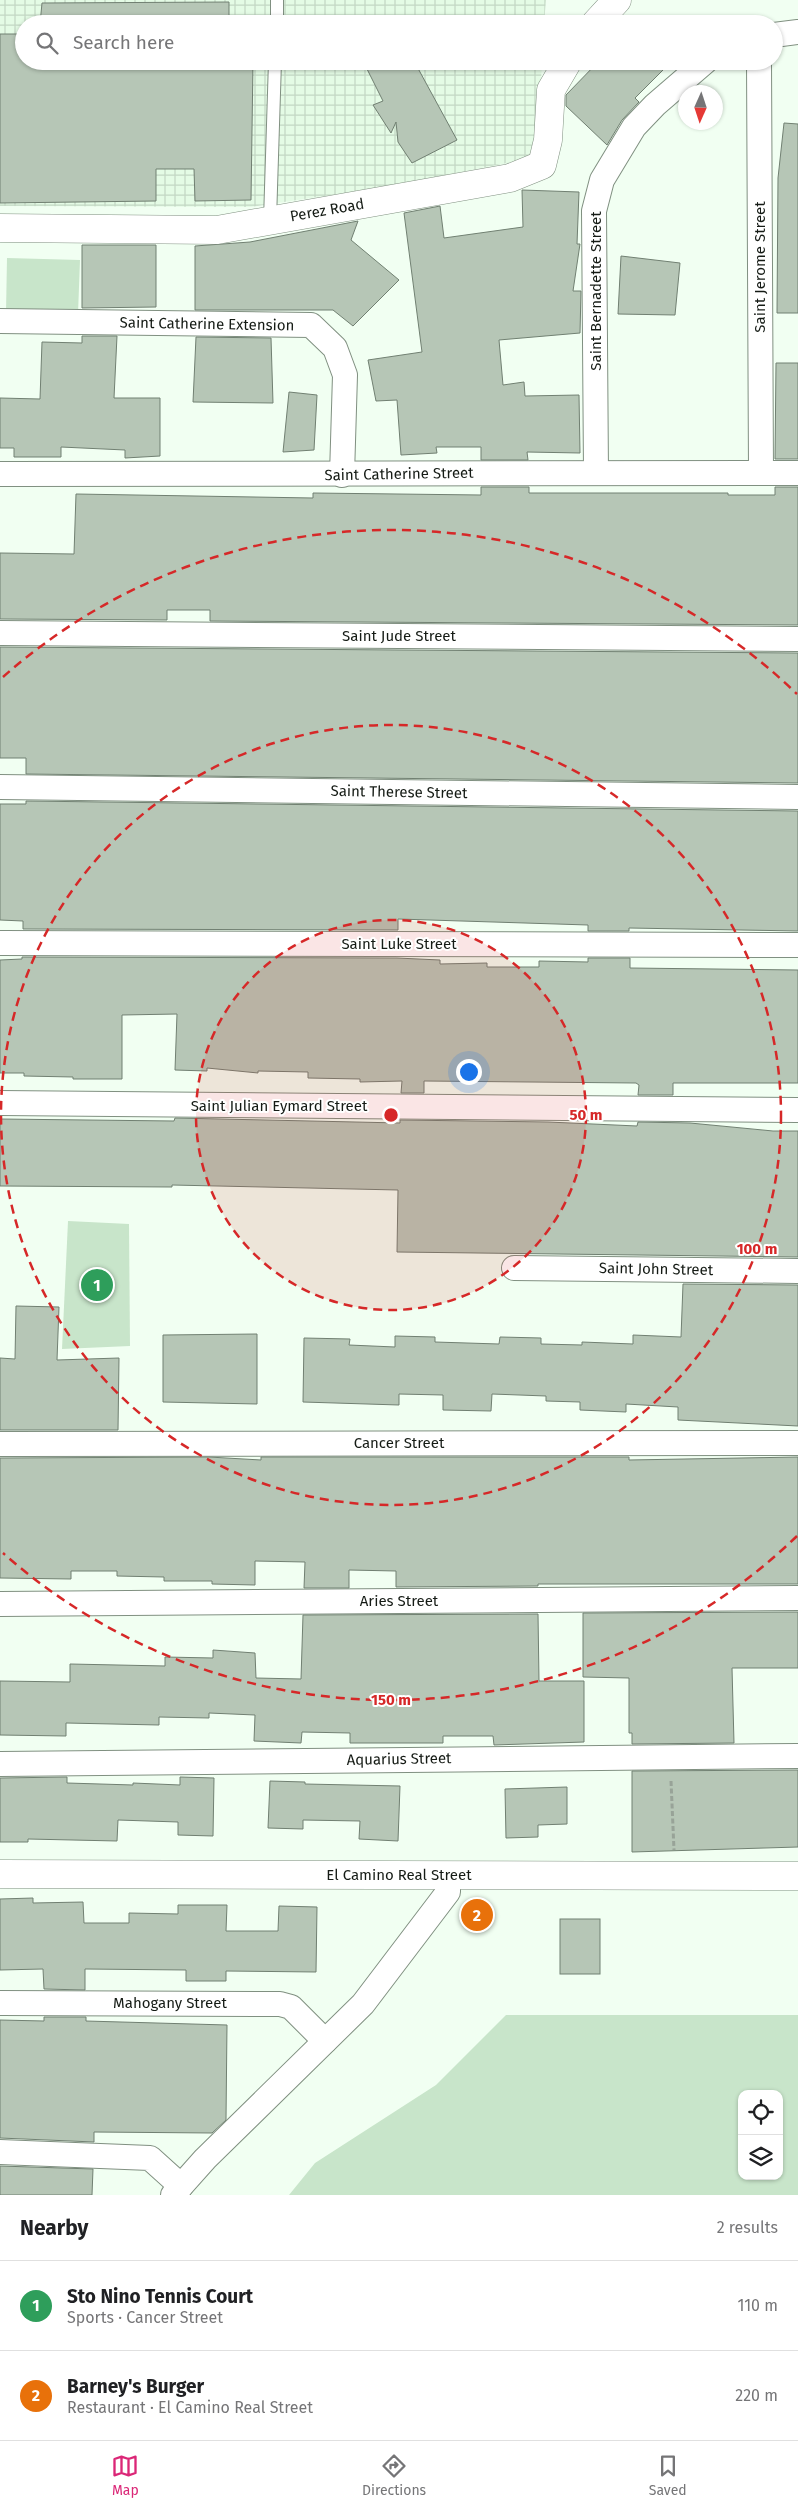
<!DOCTYPE html>
<meta charset="utf-8">
<style>
:root{--surface:#fff;--page:#f6f6f6;--text:#202124;--muted:#757577;--line:#e0e0e0;--accent:#db2777}
body{margin:0;font-family:"Fira Sans",sans-serif;background:var(--page);color:var(--text)}
.controls{position:absolute;right:15px;bottom:15px;display:grid;overflow:hidden;border-radius:10px;box-shadow:0 1px 4px #0004}
.controls button{width:45px;height:45px;display:grid;place-items:center;padding:0;border:0;border-bottom:1px solid var(--line);background:var(--surface);color:var(--text);font:25px sans-serif}
.compass{position:absolute;left:678px;top:85px;width:45px;height:45px;border-radius:50%;background:var(--surface);box-shadow:0 1px 4px #0004;rotate:183deg}
.you{position:absolute;left:468px;top:1071px;width:18px;height:18px;margin:-12px;border:4px solid #fff;border-radius:50%;background:#1a73e8;box-shadow:0 0 0 8px #1a73e833}
.badge{display:grid;place-items:center;width:32px;height:32px;border-radius:50%;background:var(--accent);color:#fff;font-size:16px;font-weight:700}
.pin{position:absolute;translate:-50% -50%;border:2px solid #fff;box-shadow:0 1px 5px #0006}
.list{margin:0;padding:0;list-style:none}
h2{display:flex;justify-content:space-between;align-items:center;height:65px;margin:0;padding:0 20px;font-size:21px}
h2 small{font-size:16px;font-weight:400;color:var(--muted)}
.list li{display:grid;grid-template-columns:32px 1fr auto;gap:15px;align-items:center;box-sizing:border-box;height:90px;padding:0 20px;border-top:1px solid var(--line)}
.list b{display:block;font-size:19px;white-space:nowrap}
.list p{margin:0;font-size:16px;white-space:nowrap;color:var(--muted)}
.list em{font-size:16px;font-style:normal;color:var(--muted)}
.icon{flex:none;width:28px;height:28px;fill:none;stroke:currentColor;stroke-width:2;stroke-linecap:round;stroke-linejoin:round}
.map{position:relative;flex:none;width:798px;height:2195px;overflow:hidden}
.search{position:absolute;background:var(--surface);box-shadow:0 1px 4px #0004;left:15px;right:15px;top:15px;height:55px;display:flex;align-items:center;gap:12px;box-sizing:border-box;padding:0 18px;border-radius:28px;color:var(--muted);font-size:19px}
.sheet{height:245px;background:var(--surface)}
nav{display:flex;justify-content:space-around;align-items:center;box-sizing:border-box;height:70px;border-top:1px solid var(--line);background:var(--surface);font-size:14px;color:var(--muted)}
nav a{display:grid;justify-items:center;gap:2px}
nav .on{color:var(--accent)}
.map>svg:first-child{display:block}
.industrial{fill:url(#industrial-grid)}
.green{fill:#c8e5ca;fill-rule:evenodd}
.building{fill:#b6c6b6;stroke:#718072}
.lines{fill:none;stroke-linecap:round;stroke-linejoin:round}
.service-casing{stroke:#809081;stroke-width:14}
.minor-casing{stroke:#809081;stroke-width:26}
.tertiary-casing{stroke:#809081;stroke-width:29}
.path{stroke:#98a398;stroke-width:3;stroke-dasharray:5 2.5;stroke-linecap:butt}
.service{stroke:#fff;stroke-width:12}
.minor{stroke:#fff;stroke-width:24}
.tertiary{stroke:#fff;stroke-width:28}
.ring{fill:none;stroke:#d62828;stroke-width:2.5;stroke-dasharray:9 6}
.labels{text-anchor:middle;stroke-width:4;stroke-linejoin:round;paint-order:stroke}
.street-label{font-size:15px;fill:#151b15;stroke:#fff}
.centre{fill:#d62828;stroke:#fff;stroke-width:2.5}
.ring-label{font-size:15px;text-anchor:middle;font-weight:bold;fill:#d62828;stroke:#fff;stroke-width:4;stroke-linejoin:round;paint-order:stroke}
</style>
<div class="map">
<svg width="798" height="2195" viewBox="0 0 798 2195">
<defs>
<pattern id="industrial-grid" width="8" height="8" patternUnits="userSpaceOnUse" patternTransform="scale(1.25)"><rect width="8" height="8" fill="#e4fbe5"/><path d="M0 4h8M4 0v8" fill="none" stroke="#c3d7c4"/></pattern>
</defs>
<rect width="100%" height="100%" fill="#f1fff2"/>
<path class="industrial" d="M0,0H546L544,24H24V61H542L538,157L378,188L251,207L0,206Z"/>
<g class="green">
<path d="M7,258L80,260L78,314L6,313Z"/>
<path d="M68,1221L129,1224L130,1346L62,1349Z"/>
<path d="M506,2015H798V2195H289L315,2163L436,2085ZM742,2094H779V2176H742Z"/>
</g>
<g class="building">
<path d="M229,2V24H40L42,3Z"/>
<path d="M0,34H24V61H253L251,200L195,201L194,169H156V201L0,203Z"/>
<path d="M363,61H414L457,140L412,163L398,142L396,122L391,133L373,105L383,101Z"/>
<path d="M599,61H672L635,98L639,102L622,120L607,145L566,106V95Z"/>
<path d="M784,123L798,124V313H777L778,178Z"/>
<path d="M522,190L579,192L577,244H580L573,291H581L580,333L499,340L503,385L524,382L525,396L579,395L580,453L527,452L528,460H481V447H436L437,453L401,455L397,400L376,401L368,360L422,352L404,213L440,206L444,238L523,227Z"/>
<path d="M358,221L351,240L399,280L353,326L333,310H195V246L250,242Z"/>
<path d="M82,245H156V307L82,308Z"/>
<path d="M621,256L680,263L675,315L618,314Z"/>
<path d="M82,336H117L114,398H160V456L125,458V450L61,447V457H14V448H0V398L40,399L42,342L82,343Z"/>
<path d="M196,337L271,338L273,403L193,402Z"/>
<path d="M776,363H798V459H775Z"/>
<path d="M289,392L317,395L314,450L283,452Z"/>
<path d="M481,487H529V493H728V495H775V487H798V625L210,621V610H167V620L0,619V553L74,554L76,494L313,498V493L481,495Z"/>
<path d="M0,647L798,653V783L26,774V758H0Z"/>
<path d="M26,801L798,811V931L629,928V931H588V925L398,919V930L23,929V921L0,920V804H26Z"/>
<path d="M22,957L397,958L440,960V964L487,963V967H539V961L588,962V958H630V968L798,970V1083H673V1095H638L639,1085L636,1083L424,1081V1093H401L402,1081L360,1082V1079L308,1078V1072L258,1071V1073L207,1068V1071L175,1070L177,1014L122,1015V1079H73V1077L24,1076V1073H0V960L22,959Z"/>
<path d="M175,1118L400,1123V1120L548,1122L637,1126L638,1122L690,1123L773,1131H798V1257L397,1252L398,1190L172,1185V1187L0,1186V1119L174,1121Z"/>
<path d="M683,1284L798,1285V1426L678,1420V1407L626,1404V1412L580,1410V1402L546,1401V1396L492,1394L491,1411L443,1410V1395L399,1394V1405L303,1402L304,1338L350,1339L349,1345L395,1347V1336L435,1337V1342L499,1344L500,1337L541,1338V1344L582,1345V1342L633,1344V1335L681,1337Z"/>
<path d="M16,1306L59,1307L57,1360L119,1358L118,1430H0V1358L15,1359Z"/>
<path d="M257,1334V1404L163,1402V1335Z"/>
<path d="M209,1457L261,1460V1457H629V1460L798,1457V1584H538V1586L396,1587V1571L349,1570V1588H304L305,1562L255,1561V1585L212,1584V1581H164V1577L117,1576V1571H71V1579L0,1578V1458Z"/>
<path d="M798,1612V1668H732L734,1743L632,1744V1733H629V1678L583,1677V1613Z"/>
<path d="M538,1614L539,1681H584V1742L494,1745L493,1736H443V1743H350V1733L302,1732L301,1743L254,1741L255,1715L209,1713V1718L159,1717V1725L66,1723V1736L0,1735V1681L70,1682V1664L165,1666V1657L213,1658V1650L255,1653L256,1678L301,1679L303,1615Z"/>
<path d="M798,1770V1847L632,1852V1771Z"/>
<path d="M67,1777V1783L133,1785V1783L180,1785V1777L214,1778L213,1836L178,1835V1822L118,1820L117,1841L28,1839V1842H0V1778Z"/>
<path d="M270,1781L305,1782V1784L400,1786L398,1841L359,1839L360,1821L303,1820V1829L268,1828Z"/>
<path d="M567,1787V1824L538,1825V1837L506,1838L505,1789Z"/>
<path d="M33,1898V1903L83,1902L84,1923H129V1913L178,1914V1905H227L226,1931H278L279,1906L317,1907L316,1972L226,1971V1981H186V1970L85,1969V1990L44,1989L43,1969L0,1970V1899Z"/>
<rect x="560" y="1919" width="40" height="55"/>
<path d="M44,2017H86V2021L227,2025L226,2120L212,2133L94,2132V2142L0,2138V2020L44,2021Z"/>
<path d="M0,2166L93,2169L92,2195H0Z"/>
</g>
<g class="lines">
<defs>
<g id="service">
<path d="M277,24V0"/>
<path d="M270,220L275,61"/>
</g>
<g id="minor">
<path d="M774,35L798,32"/>
<path d="M759,61L761,472"/>
<path d="M0,321L311,325L335,348L345,375L342,475"/>
<path d="M596,472L594,211L602,180L634,127L655,105L706,61"/>
<path d="M0,474L798,473"/>
<path d="M0,633L798,639"/>
<path d="M0,787L798,797"/>
<path d="M0,943L798,945"/>
<path d="M0,1103L798,1110"/>
<path d="M514,1268L798,1271"/>
<path d="M0,1444L798,1443"/>
<path d="M0,1604L798,1598"/>
<path d="M0,1764L798,1756"/>
<path d="M0,2003L280,2004L291,2007L325,2041"/>
<path d="M0,2152L150,2158L181,2186"/>
<path d="M173,2195L205,2159L363,2004L448,1892V1875"/>
</g>
<g id="tertiary">
<path d="M595,24L617,0"/>
<path d="M0,228L217,230L510,178L542,165L548,140L551,90L568,61"/>
<path d="M0,1874L798,1876"/>
</g>
</defs>
<use href="#service" class="service-casing"/>
<use href="#minor" class="minor-casing"/>
<use href="#tertiary" class="tertiary-casing"/>
<path class="path" d="M671,1781L674,1850"/>
<use href="#service" class="service"/>
<use href="#minor" class="minor"/>
<use href="#tertiary" class="tertiary"/>
</g>
<circle cx="391" cy="1115" r="195" fill="#d62828" fill-opacity=".12"/>
<g class="ring">
<circle cx="391" cy="1115" r="195"/>
<circle cx="391" cy="1115" r="390"/>
<path d="M797 1536A585 585 0 0 1 3 1553M3 677A585 585 0 0 1 797 694"/>
</g>
<g class="labels">
<g class="street-label">
<text transform="translate(327 210) rotate(-10)" y="5">Perez Road</text>
<text transform="translate(760 267) rotate(-90)" y="5">Saint Jerome Street</text>
<text transform="translate(596 291) rotate(-90)" y="5">Saint Bernadette Street</text>
<text transform="translate(207 324) rotate(1)" y="5">Saint Catherine Extension</text>
<text transform="translate(399 474) rotate(-1)" y="5">Saint Catherine Street</text>
<text x="399" y="641">Saint Jude Street</text>
<text transform="translate(399 792) rotate(1)" y="5">Saint Therese Street</text>
<text x="399" y="949">Saint Luke Street</text>
<text x="279" y="1111">Saint Julian Eymard Street</text>
<text transform="translate(656 1269) rotate(1)" y="5">Saint John Street</text>
<text x="399" y="1448">Cancer Street</text>
<text x="399" y="1606">Aries Street</text>
<text transform="translate(399 1759) rotate(-1)" y="5">Aquarius Street</text>
<text x="399" y="1880">El Camino Real Street</text>
<text x="170" y="2008">Mahogany Street</text>
</g>
</g>
<circle cx="391" cy="1115" r="8" class="centre"/>
<g class="ring-label">
<text x="586" y="1120">50 m</text>
<text x="757" y="1254">100 m</text>
<text x="391" y="1705">150 m</text>
</g>
</svg>
<div class="controls">
<button><svg class="icon" aria-label="locate" viewBox="0 0 24 24"><circle cx="12" cy="12" r="6"/><path d="M12 2v4M12 18v4M2 12h4M18 12h4"/></svg></button>
<button><svg class="icon" aria-label="layers" viewBox="0 0 24 24"><path d="M12 4l9 5-9 5-9-5zM3 14l9 5 9-5"/></svg></button>
</div>
<svg class="compass" viewBox="-18 -18 36 36"><path d="M0-13l5 13h-10z" fill="#e53935"/><path d="M0 13l5-13h-10z" fill="#757577"/></svg>
<div class="you"></div>
<div class="pin badge" style="left:97px;top:1285px;background:#2e9e5b">1</div>
<div class="pin badge" style="left:477px;top:1915px;background:#e8710a">2</div>
<div class="search"><svg class="icon" aria-label="search" viewBox="0 0 24 24"><circle cx="10" cy="10" r="6"/><path d="M15 15l6 6"/></svg>Search here</div>
</div>
<section class="sheet">
<h2>Nearby<small>2 results</small></h2>
<ul class="list">
<li><span class="badge" style="background:#2e9e5b">1</span><div><b>Sto Nino Tennis Court</b><p>Sports · Cancer Street</p></div><em>110 m</em></li>
<li><span class="badge" style="background:#e8710a">2</span><div><b>Barney's Burger</b><p>Restaurant · El Camino Real Street</p></div><em>220 m</em></li>
</ul>
</section>
<nav>
<a class="on"><svg class="icon" aria-label="map" viewBox="0 0 24 24"><path d="M3 6l6-2 6 2 6-2v14l-6 2-6-2-6 2zM9 4v14M15 6v14"/></svg>Map</a>
<a><svg class="icon" aria-label="directions" viewBox="0 0 24 24"><path d="M12 3l9 9-9 9-9-9zM9 14v-3h6M13 9l2 2-2 2"/></svg>Directions</a>
<a><svg class="icon" aria-label="saved" viewBox="0 0 24 24"><path d="M7 4h10v16l-5-4-5 4z"/></svg>Saved</a>
</nav>
